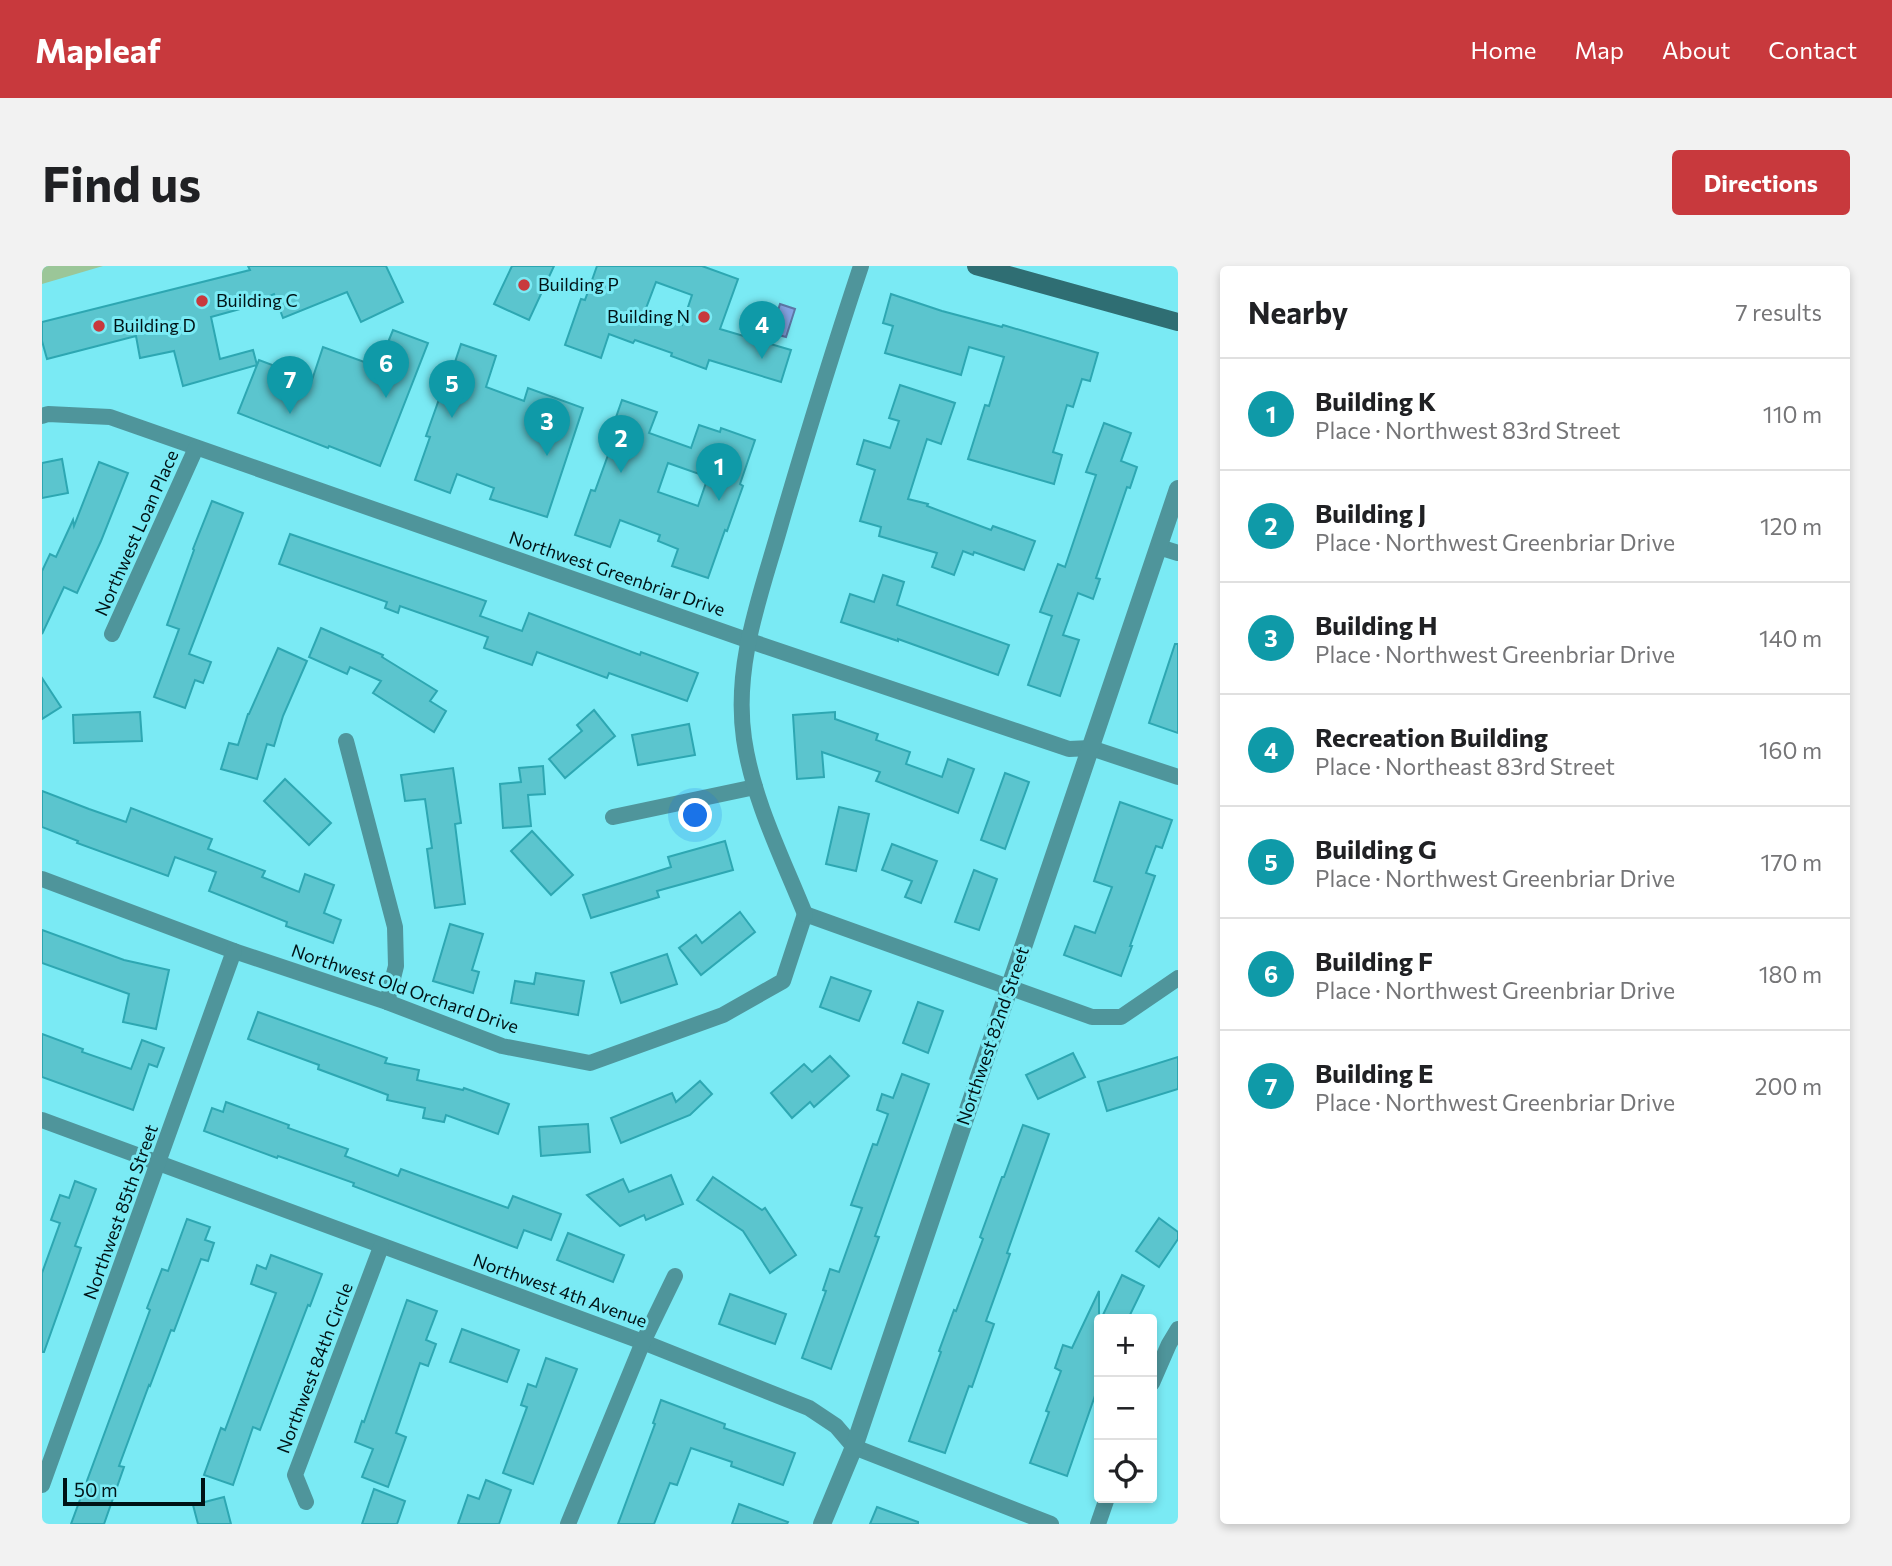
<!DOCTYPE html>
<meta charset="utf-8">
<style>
:root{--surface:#fff;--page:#f2f2f2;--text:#202124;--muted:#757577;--line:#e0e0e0;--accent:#c8393d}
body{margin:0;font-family:Commissioner,sans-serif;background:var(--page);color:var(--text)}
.controls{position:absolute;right:21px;bottom:21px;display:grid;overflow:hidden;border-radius:7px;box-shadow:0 4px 10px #0003}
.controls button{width:63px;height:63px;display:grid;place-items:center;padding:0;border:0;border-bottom:2px solid var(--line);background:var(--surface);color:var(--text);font:35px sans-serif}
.scale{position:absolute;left:21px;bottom:18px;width:142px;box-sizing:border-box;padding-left:7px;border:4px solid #001316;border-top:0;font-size:19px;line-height:24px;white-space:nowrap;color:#001316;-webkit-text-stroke:5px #7aeaf4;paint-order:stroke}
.you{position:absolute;left:654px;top:550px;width:24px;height:24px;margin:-18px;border:5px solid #fff;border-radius:50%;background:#1a73e8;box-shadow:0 0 0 10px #1a73e833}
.badge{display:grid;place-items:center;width:46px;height:46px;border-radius:50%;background:var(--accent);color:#fff;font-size:23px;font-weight:700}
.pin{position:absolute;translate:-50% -58px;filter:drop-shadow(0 2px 4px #0008)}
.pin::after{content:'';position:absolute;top:37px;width:24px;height:21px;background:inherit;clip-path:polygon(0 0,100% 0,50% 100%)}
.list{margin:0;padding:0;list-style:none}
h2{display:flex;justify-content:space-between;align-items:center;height:91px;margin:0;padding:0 28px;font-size:30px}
h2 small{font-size:23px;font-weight:400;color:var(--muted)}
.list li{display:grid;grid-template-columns:46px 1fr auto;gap:21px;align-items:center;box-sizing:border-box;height:112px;padding:0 28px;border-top:2px solid var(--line)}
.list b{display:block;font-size:26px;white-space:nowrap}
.list p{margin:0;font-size:23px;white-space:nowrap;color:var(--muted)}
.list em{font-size:23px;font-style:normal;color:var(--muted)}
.icon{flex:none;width:38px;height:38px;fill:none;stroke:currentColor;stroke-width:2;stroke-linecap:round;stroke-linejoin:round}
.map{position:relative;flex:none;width:1136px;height:1258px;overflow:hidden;border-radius:7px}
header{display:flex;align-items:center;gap:42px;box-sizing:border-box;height:98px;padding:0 35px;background:var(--accent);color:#fff}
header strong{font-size:33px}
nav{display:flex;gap:38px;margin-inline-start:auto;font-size:24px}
.intro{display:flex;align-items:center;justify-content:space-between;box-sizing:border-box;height:168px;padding:0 42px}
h1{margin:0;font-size:49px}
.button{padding:18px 32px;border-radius:7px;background:var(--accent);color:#fff;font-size:24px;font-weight:700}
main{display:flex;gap:42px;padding:0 42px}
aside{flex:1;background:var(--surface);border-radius:7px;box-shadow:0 4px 10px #0003}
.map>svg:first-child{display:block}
.green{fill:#9bc698}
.water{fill:#85a4e3;stroke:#5d78a6;stroke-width:2}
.building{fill:#5bc5ce;stroke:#2da7b2;stroke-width:2;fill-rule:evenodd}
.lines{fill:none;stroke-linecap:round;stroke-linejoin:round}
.minor{stroke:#4f959b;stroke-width:16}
.tertiary{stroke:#4f959b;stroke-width:18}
.secondary{stroke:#2f6e73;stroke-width:18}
.poi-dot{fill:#c8393d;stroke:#7aeaf4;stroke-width:2.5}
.labels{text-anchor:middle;stroke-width:6;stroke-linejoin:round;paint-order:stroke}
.poi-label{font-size:18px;fill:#001316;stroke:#7aeaf4;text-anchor:start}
.street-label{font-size:18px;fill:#001316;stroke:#7aeaf4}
</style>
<header>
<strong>Mapleaf</strong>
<nav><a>Home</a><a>Map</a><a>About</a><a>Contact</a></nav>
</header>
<div class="intro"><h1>Find us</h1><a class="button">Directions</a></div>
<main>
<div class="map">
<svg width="1136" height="1258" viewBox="0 0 1136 1258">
<rect width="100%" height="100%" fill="#7aeaf4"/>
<path class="green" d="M0,0H61L0,18Z"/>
<path class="water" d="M738,38L753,43L744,71L729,67Z"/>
<g class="building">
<path d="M206,0H344L361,36L319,56L305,26L241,52L232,28L198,43L169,51L178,93L211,84L215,99L217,94L270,114L281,81L336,101L351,64L386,77L338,200L287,180L286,182L196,147L215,99L141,120L132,85L98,92L94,70L5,93L0,75V56L208,4Z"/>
<path d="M470,0H512L487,54L452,38Z"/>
<path d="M555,0H660L696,13L678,63L749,84L739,116L667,94L664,103L629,90L630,87L593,74L591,77L567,68L559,92L523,79L539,33L543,34ZM614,16L650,29L640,59L603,45Z"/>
<path d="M849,28L900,45L960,61L961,59L1056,87L1048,115L1040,113L1031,141L1025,139L1011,186L1020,189L1012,218L926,193L943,139L947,140L962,91L927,81L919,109L843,87L851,60L841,57Z"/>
<path d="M419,78L454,90L444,121L482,135L486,122L541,142L505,251L448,233L452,222L415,208L408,227L373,214L388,171L384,170L401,122L404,123Z"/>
<path d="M858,119L913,137L899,178L885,173L866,233L886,238L885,240L949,264L951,260L993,275L982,304L932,286L931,289L921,285L912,309L890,301L895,287L837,270L839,261L818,255L833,204L815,198L822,174L848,182L857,155L847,152Z"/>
<path d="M580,134L615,146L607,167L649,182L657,159L678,166L679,162L713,174L698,218L701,220L685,265L683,264L666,312L630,300L636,283L616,275L618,269L578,254L568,281L533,269L549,224L553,225L570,178L565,177ZM626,197L666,211L656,240L616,226Z"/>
<path d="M1062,157L1089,167L1079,195L1095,201L1088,222L1085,221L1054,312L1058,313L1051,333L1036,327L1021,369L1037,374L1018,430L986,419L1010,350L998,346L1016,298L1023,301L1054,209L1044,206Z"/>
<path d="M20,193L26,227L0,232V197Z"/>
<path d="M57,196L86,207L59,275L35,327L22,321L0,368V305L8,288L14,291L31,254L32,260Z"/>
<path d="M170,235L201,247L147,388L169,396L161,417L153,414L143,442L112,431L137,363L125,359L152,284L151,283Z"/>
<path d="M248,268L444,335L438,350L480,365L487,347L598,389L599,386L656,407L645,435L567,407L565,412L495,386L490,399L442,382L446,371L358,340L356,347L343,342L345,336L237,298Z"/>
<path d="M841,309L862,316L855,339L967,379L956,409L856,373V375L799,356L808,328L832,336Z"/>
<path d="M279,362L341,389L340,391L395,425L388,435L404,445L392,466L331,427L339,415L308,401L305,408L267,391Z"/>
<path d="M1133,378H1136V467L1107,457Z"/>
<path d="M236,382L265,395L241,450L232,480L225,478L215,513L179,503L187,477L196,479L206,448H207Z"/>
<path d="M0,412L19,441L0,453Z"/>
<path d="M552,444L573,470L523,512L507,493L540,465L535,459Z"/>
<path d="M98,446L100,475L32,477L31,449Z"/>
<path d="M793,446V453L836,468L834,474L868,486L864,498L900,511L906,493L932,503L916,547L834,515L838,506L780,486L782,511L755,513L751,449Z"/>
<path d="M647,458L653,489L596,499L590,469Z"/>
<path d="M501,500L503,528L486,529L489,560L461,562L458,518L479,516L477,502Z"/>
<path d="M411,502L419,557L413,558L423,638L393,642L385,583L390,582L383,533L363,535L359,509Z"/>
<path d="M963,507L987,516L963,583L939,574Z"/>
<path d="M243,513L289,557L267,579L222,535Z"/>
<path d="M0,525L47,543L84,556L89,542L170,573L166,583L223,605L220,611L257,626L263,608L292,619L282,647L299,654L291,677L244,660L245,656L167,625L174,606L133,591L126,610L35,577L36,575L0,561Z"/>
<path d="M1078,536L1130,554L1120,582L1114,580L1104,607L1113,610L1088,680H1090L1079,710L1022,689L1033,660L1053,667L1070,621L1052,615Z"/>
<path d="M797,541L827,548L814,605L784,598Z"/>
<path d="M490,565L531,609L509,629L469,585Z"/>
<path d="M683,575L691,604L615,625L617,631L549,652L541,629L629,601L626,591Z"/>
<path d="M850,578L895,595L879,637L863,631L870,615L840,604Z"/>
<path d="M932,604L955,613L937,664L913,656Z"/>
<path d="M698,646L713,666L659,709L637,682L654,669L660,677Z"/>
<path d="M408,658L441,668L430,704L437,706L431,727L391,715Z"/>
<path d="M0,664L82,694L127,704L114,763L81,756L87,728L0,697Z"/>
<path d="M625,688L635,718L579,737L569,707Z"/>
<path d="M494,707L542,715L536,749L469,737L473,715L492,718Z"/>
<path d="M789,711L829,725L817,755L778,741Z"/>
<path d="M876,736L901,745L886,787L861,777Z"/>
<path d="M216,746L345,792L343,797L377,804L375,814L421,824L422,822L467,838L456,868L404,849L402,856L381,852L383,842L345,834L346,829L276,803L277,799L206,773Z"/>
<path d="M0,768L41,783L40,786L89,803L100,774L122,782L115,801L107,798L91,844L0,811Z"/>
<path d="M1031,787L1043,811L996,833L984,809Z"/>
<path d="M788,790L807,810L772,841L768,836L750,852L729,827L762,798L770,806Z"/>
<path d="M1136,791V823L1065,845L1056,816Z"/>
<path d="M860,808L887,818L833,970L837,971L789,1103L760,1092L784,1025L781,1024L788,1003L797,1006L820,942L809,939L831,878L835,879L846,848L835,844L840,828L851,832Z"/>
<path d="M658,815L670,828L648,849L579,877L569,852L630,827L634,836Z"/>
<path d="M184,836L247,859L246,862L306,883L303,890L356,910L359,903L466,942L471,930L519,948L509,974L482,964L475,982L311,920L312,917L236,890L235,892L162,865L170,842L181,846Z"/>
<path d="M546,858L548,886L499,890L497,861Z"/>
<path d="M981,859L1007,868L965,987L968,988L944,1055L952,1058L930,1121L927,1120L903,1187L867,1175L899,1086L897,1085L912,1044L914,1045L941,973L938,971L960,911H962Z"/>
<path d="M629,909L641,938L604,954L602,949L578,960L545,929L581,913L587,926Z"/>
<path d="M671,911L720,944L723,942L754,989L728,1007L701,965L655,934Z"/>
<path d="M33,915L54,923L33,980L39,982L2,1086H0V1007L18,957L9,954L18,929L27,932Z"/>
<path d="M1117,952L1136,966V973L1117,1001L1094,985Z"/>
<path d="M145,953L168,961L163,974L172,977L166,995L159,993L132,1065L129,1064L108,1120L107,1119L77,1200L82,1201L62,1258H29L108,1044L105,1042L120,1003L126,1005Z"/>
<path d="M526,967L582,989L571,1016L515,994Z"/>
<path d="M229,989L280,1008L268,1040L266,1039L218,1164L211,1161L191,1219L162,1209L179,1162L183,1164L234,1027L209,1018L215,999L224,1003Z"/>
<path d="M1080,1009L1102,1020L1086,1053H1059Z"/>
<path d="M1057,1025V1118L1025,1210L988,1197L1007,1146L1004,1145L1019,1105L1013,1102L1021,1079L1030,1082Z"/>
<path d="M688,1028L744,1048L733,1078L677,1058Z"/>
<path d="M365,1034L395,1045L384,1074L394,1078L386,1100L378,1097L354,1167L364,1171L346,1221L320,1211L331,1183L313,1176L320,1155L322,1156Z"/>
<path d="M420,1063L477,1084L465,1116L408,1096Z"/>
<path d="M504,1092L535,1103L491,1218L461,1207L485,1141L479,1139L486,1118L494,1121Z"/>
<path d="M619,1134L683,1158L682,1162L753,1187L741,1219L689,1200L690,1196L649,1182L635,1219L628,1217L612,1258H576L613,1158L611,1157Z"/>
<path d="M444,1214L469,1224L457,1258H416L426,1229L437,1233Z"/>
<path d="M332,1223L363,1235L355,1258H320Z"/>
<path d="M182,1231L189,1258H156L151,1239Z"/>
<path d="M697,1238L746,1256L745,1258H690Z"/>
<path d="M835,1241L876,1256V1258H828Z"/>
</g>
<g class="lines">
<g class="minor">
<path d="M0,150L6,148L68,151L705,374L1027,483L1049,482L1136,511"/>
<path d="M1117,281L1136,287"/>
<path d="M70,368L154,182"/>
<path d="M304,475L353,661L354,700L345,736"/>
<path d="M571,551L713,521"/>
<path d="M0,613L192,685L345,736L460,780L548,797L681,749L741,715L763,648L1050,751H1079L1136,712"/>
<path d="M763,648C740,591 711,534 702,473C691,397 720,326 740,254C765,169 791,84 819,0"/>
<path d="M0,854L601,1076L767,1142L794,1160L812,1181L1009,1258"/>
<path d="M1110,1117L1127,1078L1136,1063"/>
<path d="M0,1219L192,685"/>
<path d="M264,1236L253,1209L339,981"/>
<path d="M526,1258L601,1076L633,1010"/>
<path d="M1056,1258L1065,1232"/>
</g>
<path class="tertiary" d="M780,1258L812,1181L1136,223"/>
<path class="secondary" d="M934,0L1136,56"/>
</g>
<g class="poi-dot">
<circle cx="482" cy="19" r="7"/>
<circle cx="160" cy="35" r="7"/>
<circle cx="662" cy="51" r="7"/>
<circle cx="57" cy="60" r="7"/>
</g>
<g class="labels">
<g class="poi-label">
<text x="496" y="25">Building P</text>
<text x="174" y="41">Building C</text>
<text x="648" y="57" text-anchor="end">Building N</text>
<text x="71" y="66">Building D</text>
</g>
<g class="street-label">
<text transform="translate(95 267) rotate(-66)" y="6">Northwest Loan Place</text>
<text transform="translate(575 308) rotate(19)" y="6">Northwest Greenbriar Drive</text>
<text transform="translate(363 723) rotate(19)" y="6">Northwest Old Orchard Drive</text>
<text transform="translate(951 770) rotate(-71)" y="6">Northwest 82nd Street</text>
<text transform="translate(79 946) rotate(-70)" y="6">Northwest 85th Street</text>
<text transform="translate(518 1025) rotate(20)" y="6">Northwest 4th Avenue</text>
<text transform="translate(273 1102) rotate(-69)" y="6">Northwest 84th Circle</text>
</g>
</g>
</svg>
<div class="controls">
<button>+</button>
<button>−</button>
<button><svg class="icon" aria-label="locate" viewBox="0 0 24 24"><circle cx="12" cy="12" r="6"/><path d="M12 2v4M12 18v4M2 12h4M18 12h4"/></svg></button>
</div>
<div class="scale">50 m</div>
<div class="you"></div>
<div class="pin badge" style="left:677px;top:235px;background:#0f9aa8">1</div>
<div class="pin badge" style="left:579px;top:207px;background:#0f9aa8">2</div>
<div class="pin badge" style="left:505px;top:190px;background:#0f9aa8">3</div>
<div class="pin badge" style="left:720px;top:93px;background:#0f9aa8">4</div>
<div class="pin badge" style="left:410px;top:152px;background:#0f9aa8">5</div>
<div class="pin badge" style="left:344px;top:132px;background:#0f9aa8">6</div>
<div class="pin badge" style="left:248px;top:148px;background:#0f9aa8">7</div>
</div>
<aside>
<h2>Nearby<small>7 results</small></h2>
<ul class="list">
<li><span class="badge" style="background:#0f9aa8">1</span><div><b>Building K</b><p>Place · Northwest 83rd Street</p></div><em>110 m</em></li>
<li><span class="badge" style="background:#0f9aa8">2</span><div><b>Building J</b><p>Place · Northwest Greenbriar Drive</p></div><em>120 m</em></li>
<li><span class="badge" style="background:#0f9aa8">3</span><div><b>Building H</b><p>Place · Northwest Greenbriar Drive</p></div><em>140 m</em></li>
<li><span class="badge" style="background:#0f9aa8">4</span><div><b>Recreation Building</b><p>Place · Northeast 83rd Street</p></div><em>160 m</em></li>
<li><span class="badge" style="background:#0f9aa8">5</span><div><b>Building G</b><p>Place · Northwest Greenbriar Drive</p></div><em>170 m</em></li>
<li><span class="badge" style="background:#0f9aa8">6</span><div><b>Building F</b><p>Place · Northwest Greenbriar Drive</p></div><em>180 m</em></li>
<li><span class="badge" style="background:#0f9aa8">7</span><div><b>Building E</b><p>Place · Northwest Greenbriar Drive</p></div><em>200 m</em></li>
</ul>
</aside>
</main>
